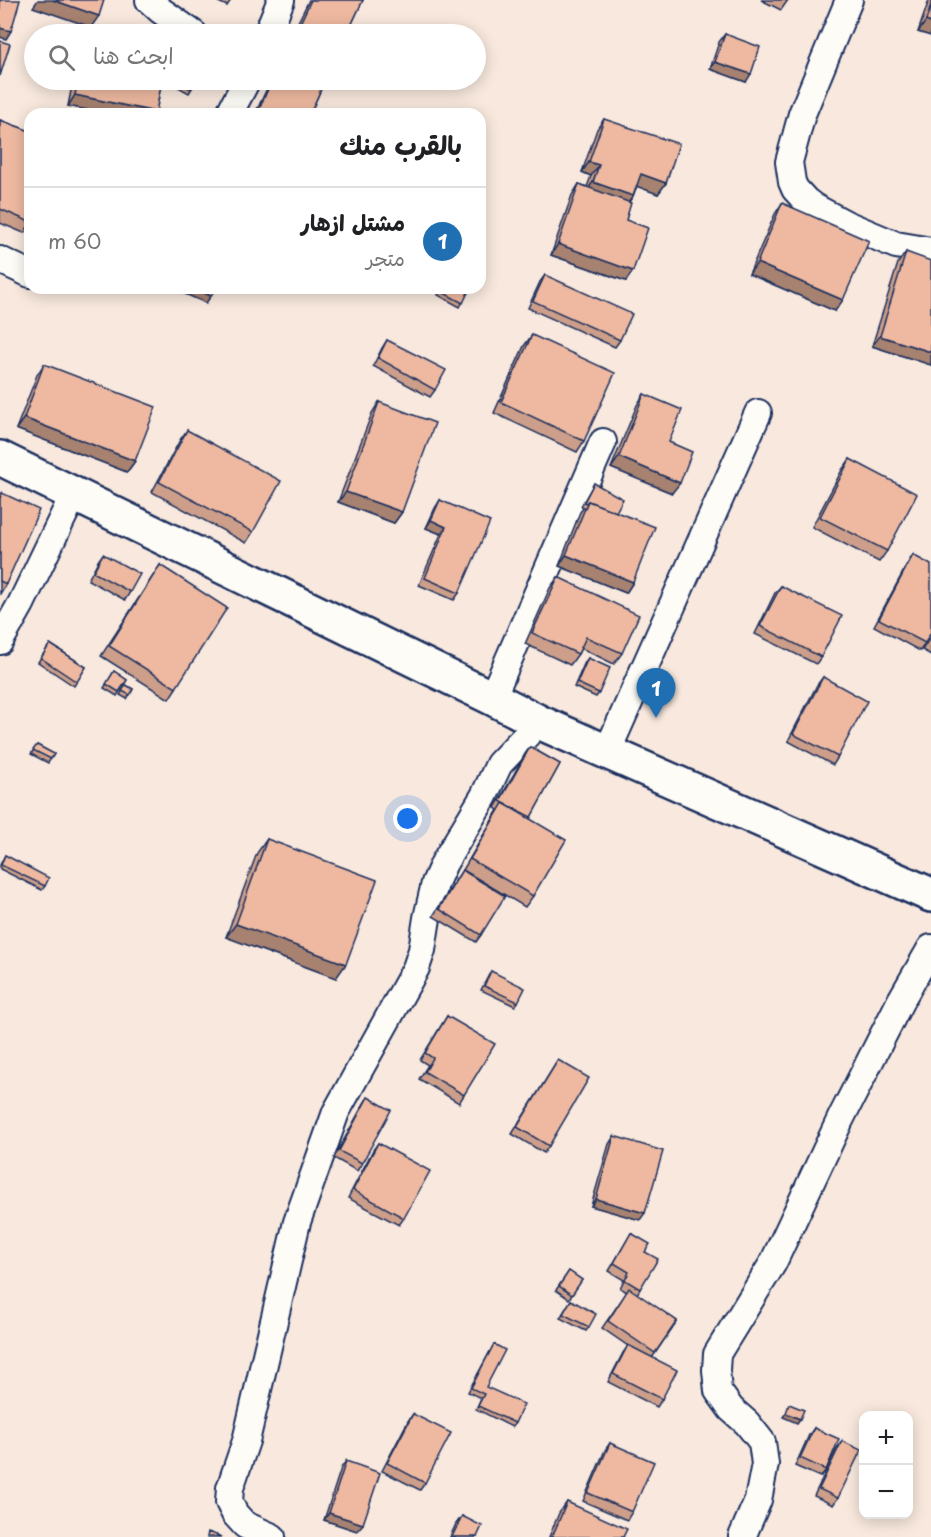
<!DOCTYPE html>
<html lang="ar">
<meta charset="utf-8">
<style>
:root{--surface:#fff;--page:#f6f6f6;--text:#202124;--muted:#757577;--line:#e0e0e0;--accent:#1f6fb2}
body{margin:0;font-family:"Playpen Sans","Playpen Sans Arabic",sans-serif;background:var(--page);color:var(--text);direction:rtl}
.controls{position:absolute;right:18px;bottom:18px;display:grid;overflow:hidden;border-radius:12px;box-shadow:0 3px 15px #0003}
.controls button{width:54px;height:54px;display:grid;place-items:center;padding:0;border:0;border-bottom:2px solid var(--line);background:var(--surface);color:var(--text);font:30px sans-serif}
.you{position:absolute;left:408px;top:819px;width:21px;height:21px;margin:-15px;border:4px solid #fff;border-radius:50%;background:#1a73e8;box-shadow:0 0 0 9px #1a73e833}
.badge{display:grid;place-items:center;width:39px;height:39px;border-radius:50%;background:var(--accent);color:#fff;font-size:20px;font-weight:700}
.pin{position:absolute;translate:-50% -50px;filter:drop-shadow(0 2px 3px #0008)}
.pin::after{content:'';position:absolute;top:32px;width:21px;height:18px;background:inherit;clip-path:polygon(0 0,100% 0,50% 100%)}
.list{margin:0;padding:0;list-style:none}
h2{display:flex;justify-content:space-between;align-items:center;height:78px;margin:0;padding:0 24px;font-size:26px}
h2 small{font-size:20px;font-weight:400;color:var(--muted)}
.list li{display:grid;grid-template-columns:39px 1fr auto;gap:18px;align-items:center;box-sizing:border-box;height:108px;padding:0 24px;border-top:2px solid var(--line)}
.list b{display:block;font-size:22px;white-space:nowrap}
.list p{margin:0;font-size:20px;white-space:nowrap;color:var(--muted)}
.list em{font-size:20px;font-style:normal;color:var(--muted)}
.icon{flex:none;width:33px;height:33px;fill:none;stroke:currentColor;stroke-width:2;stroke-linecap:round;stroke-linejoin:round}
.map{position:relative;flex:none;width:931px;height:1537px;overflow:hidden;direction:ltr}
.search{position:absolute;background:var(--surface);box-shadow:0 3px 15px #0003;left:24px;top:24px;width:462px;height:66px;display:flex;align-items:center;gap:15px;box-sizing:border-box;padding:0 21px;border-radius:33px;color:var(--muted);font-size:22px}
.panel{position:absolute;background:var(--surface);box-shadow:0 3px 15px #0003;left:24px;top:108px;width:462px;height:186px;border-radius:18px;direction:rtl}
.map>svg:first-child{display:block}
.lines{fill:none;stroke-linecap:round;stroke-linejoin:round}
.street-casing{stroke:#1b2f5e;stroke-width:30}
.secondary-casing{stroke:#1b2f5e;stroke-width:38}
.street{stroke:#fdfcf7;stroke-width:26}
.secondary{stroke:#fdfcf7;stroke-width:33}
.wall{fill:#cd9f8a;stroke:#1b2f5e;stroke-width:1.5}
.shaded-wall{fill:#a78270;stroke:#1b2f5e;stroke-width:1.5}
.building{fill:#eeb9a0;stroke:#1b2f5e;stroke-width:1.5}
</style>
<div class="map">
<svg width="931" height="1537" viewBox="0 0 931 1537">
<rect width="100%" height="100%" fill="#f8e8dd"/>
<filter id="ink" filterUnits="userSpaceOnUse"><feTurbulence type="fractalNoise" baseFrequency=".0167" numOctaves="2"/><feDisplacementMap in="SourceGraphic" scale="12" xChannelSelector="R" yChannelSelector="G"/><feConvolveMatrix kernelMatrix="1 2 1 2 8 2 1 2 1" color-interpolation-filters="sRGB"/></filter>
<g filter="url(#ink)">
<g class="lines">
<defs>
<g id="street">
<path d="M149,0L160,10L194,34"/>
<path d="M849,0L802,114L789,162L792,182L795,189L806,201L814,207L846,224L896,245L931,251"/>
<path d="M267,34L281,0"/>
<path d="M229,114L247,80"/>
<path d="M0,260L30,274"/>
<path d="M0,641L21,604L74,494"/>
<path d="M492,698L603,442"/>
<path d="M607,752L758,413"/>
<path d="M272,1537L245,1525L235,1514L229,1502L230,1488L246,1441L297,1222L336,1112L416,968L422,950L427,918L435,883L444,863L484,796L499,764L539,722"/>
<path d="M742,1537L758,1500L765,1464L762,1442L747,1423L731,1409L718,1391L716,1370L717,1354L773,1263L841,1118L901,1000L931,948"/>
</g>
<path id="secondary" d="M0,458L492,698L539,722L931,895"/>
</defs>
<use href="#street" class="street-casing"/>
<use href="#secondary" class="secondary-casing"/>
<use href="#street" class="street"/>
<use href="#secondary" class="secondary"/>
</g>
<g class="wall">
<path d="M214,0H231L227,6Z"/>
<path d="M309,0H363L347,34H292Z"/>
<path d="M761,0H788L781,10Z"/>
<path d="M929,0H931V36L918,32Z"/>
<path d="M89,27L126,34H84Z"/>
<path d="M725,34L746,82L710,69L719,42Z"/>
<path d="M73,80H162L156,112L154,114H107L68,106Z"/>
<path d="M173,80H197L189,93L171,83Z"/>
<path d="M271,80H325L310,114H255Z"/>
<path d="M604,119L666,183L658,194L637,186L633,196L629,202L626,220L633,271L626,281L551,255L572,195L579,184L587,187L591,176L582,172L597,129Z"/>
<path d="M0,120L30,131V224L24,233L0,223Z"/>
<path d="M782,203L835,311L749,274L775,214Z"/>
<path d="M906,252L931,365L872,346L898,263Z"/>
<path d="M545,275L620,340L615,347L528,308L540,282Z"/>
<path d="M441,288H470L460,307L438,295Z"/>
<path d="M532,335L584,441L577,452L494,413L524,346Z"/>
<path d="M387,340L435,390L430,397L373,366L382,348Z"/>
<path d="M44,364L135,461L127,472L16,429L37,375Z"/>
<path d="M644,394L669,442L672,493L611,468L637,405Z"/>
<path d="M379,402L402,512L394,523L338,502L372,413Z"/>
<path d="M187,430L253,532L246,543L152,492L180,440Z"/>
<path d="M850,459L887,551L879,562L812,527L842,470Z"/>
<path d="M594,483L616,512L633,582L626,593L559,566L580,512L584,507L581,506Z"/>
<path d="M2,493L6,584L0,594V496Z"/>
<path d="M440,500L459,593L454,600L419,585L441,534L426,528L435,508Z"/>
<path d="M103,554L130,592L125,600L88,580L98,561Z"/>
<path d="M913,555L925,643L920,651L874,626L908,563Z"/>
<path d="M160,565L176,688L169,699L101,656Z"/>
<path d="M558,577L622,653L614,664L581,648L578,654L570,665L525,644L550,588Z"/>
<path d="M781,586L821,657L816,664L755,634L775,593Z"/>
<path d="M931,636V655L922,650Z"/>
<path d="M50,644L86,667L74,686L38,662Z"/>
<path d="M588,658L599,693L596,697L574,687L585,662Z"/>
<path d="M114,671L127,680L117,696L104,688Z"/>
<path d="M823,677L838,757L833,765L788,741L817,685Z"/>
<path d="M126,685L133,689L127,699L120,695Z"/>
<path d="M37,745L54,754L48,763L31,754Z"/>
<path d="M530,747L560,764L530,819L533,896L525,907L463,870L498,810L495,808L525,754Z"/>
<path d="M267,839L336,978L226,937L257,853Z"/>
<path d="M5,855L45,886L42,890L0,869V865Z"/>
<path d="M462,870L481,935L476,942L433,916Z"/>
<path d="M491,971L518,1002L515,1006L481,990Z"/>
<path d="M447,1016L464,1095L459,1103L419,1079L428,1065L420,1060Z"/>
<path d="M558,1060L549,1146L544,1153L512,1134Z"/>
<path d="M368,1097L362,1163L357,1171L334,1158L363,1105Z"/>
<path d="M614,1136L640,1220L591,1206L609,1144Z"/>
<path d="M378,1143L404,1218L399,1225L348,1198L373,1150Z"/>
<path d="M631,1233L645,1252L640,1289L637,1294L677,1321L652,1358L662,1399L657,1407L608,1382L623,1353L628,1346L602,1328L627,1292L620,1288L624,1280L609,1271Z"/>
<path d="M569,1271L582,1280L569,1299L556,1290Z"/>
<path d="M571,1300L589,1327L586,1331L560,1318Z"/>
<path d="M494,1344L486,1387L515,1423L512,1427L476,1409L481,1398L468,1392Z"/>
<path d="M413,1414L425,1483L420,1490L382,1471L408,1421Z"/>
<path d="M814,1428L826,1470L820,1477L795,1466L809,1435Z"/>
<path d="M842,1441L838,1498L833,1505L814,1496L837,1448Z"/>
<path d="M610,1443L632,1512L627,1520L583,1501L605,1450Z"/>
<path d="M346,1461L357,1531L324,1520L341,1468Z"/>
<path d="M567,1502L623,1537H549L559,1513Z"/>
<path d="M462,1516L477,1537H450L456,1524Z"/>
</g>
<g class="shaded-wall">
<path d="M38,0H53L99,16L91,27L33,7Z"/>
<path d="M926,21L931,23V36L918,32Z"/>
<path d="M0,28L11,31L6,39L0,37Z"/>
<path d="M715,62L751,74L746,82L710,69Z"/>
<path d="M75,95L156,112L154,114H107L68,106Z"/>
<path d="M589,162L599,165L591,176L582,172Z"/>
<path d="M641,174L666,183L658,194L633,185Z"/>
<path d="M593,182L633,196L626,206L586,192Z"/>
<path d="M558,244L633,271L626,281L551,255Z"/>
<path d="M757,263L843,300L835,311L749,274Z"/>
<path d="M171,288H194L211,296L206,303Z"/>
<path d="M880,336L931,352V365L872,346Z"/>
<path d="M24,418L135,461L127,472L16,429Z"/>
<path d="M619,457L680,483L672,493L611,468Z"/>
<path d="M346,492L402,512L394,523L338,502Z"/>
<path d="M431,520L446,527L441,534L426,528Z"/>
<path d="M566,555L633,582L626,593L559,566Z"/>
<path d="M236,924L346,964L336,978L226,937Z"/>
<path d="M596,1199L645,1213L640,1220L591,1206Z"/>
<path d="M786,1413L800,1419L797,1423L783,1417Z"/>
<path d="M329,1513L363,1524L357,1531L324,1520Z"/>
</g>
<g class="building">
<path d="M0,0H20L11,31L0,28Z"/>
<path d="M53,0H104L99,16Z"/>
<path d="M311,0H363L347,34H295Z"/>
<path d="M931,5V23L926,21Z"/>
<path d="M89,27L126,34H88Z"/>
<path d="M725,34L760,47L751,74L715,62Z"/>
<path d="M0,41L10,44L0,76Z"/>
<path d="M78,80H162L156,112L75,95Z"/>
<path d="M174,80H197L191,89Z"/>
<path d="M272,80H325L310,114H257Z"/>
<path d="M604,119L679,144L666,183L641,174L633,196L593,182L599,165L589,162Z"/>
<path d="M0,120L30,131V222L0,209Z"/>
<path d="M579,184L631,203L626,220L648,228L633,271L558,244Z"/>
<path d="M782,203L869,241L843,300L757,263Z"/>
<path d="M906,252L931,261V352L880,336Z"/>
<path d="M545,275L632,314L620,340L533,301Z"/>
<path d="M194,288H215L211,296Z"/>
<path d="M442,288H470L463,303L440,291Z"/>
<path d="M532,335L615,373L584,441L501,402Z"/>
<path d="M387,340L446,370L435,390L378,358Z"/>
<path d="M44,364L156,407L135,461L24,418Z"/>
<path d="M644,394L682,410L669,442L692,452L680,483L619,457Z"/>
<path d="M379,402L435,423L402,512L346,492Z"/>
<path d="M187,430L281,481L253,532L159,482Z"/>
<path d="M850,459L917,494L887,551L820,517Z"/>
<path d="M594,483L623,499L616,512L588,501L586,503L584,502Z"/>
<path d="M2,493L39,510L6,584L0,581V498Z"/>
<path d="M440,500L490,522L459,593L425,578L446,527L431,520Z"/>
<path d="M588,501L655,527L633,582L566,555Z"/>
<path d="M103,554L140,574L130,592L93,572Z"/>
<path d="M913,555L931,565V632L925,643L879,619Z"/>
<path d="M160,565L227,608L176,688L109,646Z"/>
<path d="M558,577L639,615L622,653L586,637L578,654L532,633Z"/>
<path d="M781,586L842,616L821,657L760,626Z"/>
<path d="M50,644L86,667L77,682L41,658Z"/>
<path d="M588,658L610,668L599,693L577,683Z"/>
<path d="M114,671L127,680L119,692L106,684Z"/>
<path d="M823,677L867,701L838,757L793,734Z"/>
<path d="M126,685L133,689L130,695L122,691Z"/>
<path d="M37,745L54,754L51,759L33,750Z"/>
<path d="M530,747L560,764L531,817L500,801Z"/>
<path d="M503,803L566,840L533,896L470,859Z"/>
<path d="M267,839L377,880L346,964L236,924Z"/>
<path d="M5,855L49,878L45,886L1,865Z"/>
<path d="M462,870L505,896L481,935L439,909Z"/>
<path d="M491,971L525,988L518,1002L484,986Z"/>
<path d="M447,1016L495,1044L464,1095L425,1072L433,1058L425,1053Z"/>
<path d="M558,1060L589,1078L549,1146L517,1127Z"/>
<path d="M368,1097L391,1110L362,1163L339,1151Z"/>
<path d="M614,1136L663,1151L645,1213L596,1199Z"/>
<path d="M378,1143L430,1171L404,1218L353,1190Z"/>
<path d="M631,1233L650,1244L645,1252L658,1259L640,1289L625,1280L629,1272L614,1263Z"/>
<path d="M569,1271L582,1280L572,1295L559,1286Z"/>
<path d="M629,1288L677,1321L655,1353L608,1321Z"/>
<path d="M571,1300L596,1314L589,1327L563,1314Z"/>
<path d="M494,1344L505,1350L486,1387L524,1404L515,1423L478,1406L484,1394L471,1388Z"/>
<path d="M628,1345L677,1370L662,1399L613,1374Z"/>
<path d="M789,1404L804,1410L800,1419L786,1413Z"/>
<path d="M413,1414L451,1433L425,1483L387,1463Z"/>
<path d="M814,1428L839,1439L826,1470L800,1458Z"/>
<path d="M842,1441L861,1450L838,1498L819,1489Z"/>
<path d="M610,1443L654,1462L632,1512L588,1493Z"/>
<path d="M346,1461L380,1473L363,1524L329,1513Z"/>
<path d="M567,1502L627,1529L623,1537H552Z"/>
<path d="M462,1516L482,1526L477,1537H452Z"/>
<path d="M208,1532L222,1537H207Z"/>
</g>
</g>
</svg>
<div class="controls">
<button>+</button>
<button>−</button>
</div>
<div class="you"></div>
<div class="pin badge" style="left:656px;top:718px">1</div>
<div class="search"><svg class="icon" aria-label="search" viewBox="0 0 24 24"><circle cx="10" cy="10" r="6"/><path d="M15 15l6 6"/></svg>ابحث هنا</div>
<section class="panel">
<h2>بالقرب منك<small></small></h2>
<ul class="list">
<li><span class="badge">1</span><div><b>مشتل ازهار</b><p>متجر</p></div><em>60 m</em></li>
</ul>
</section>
</div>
